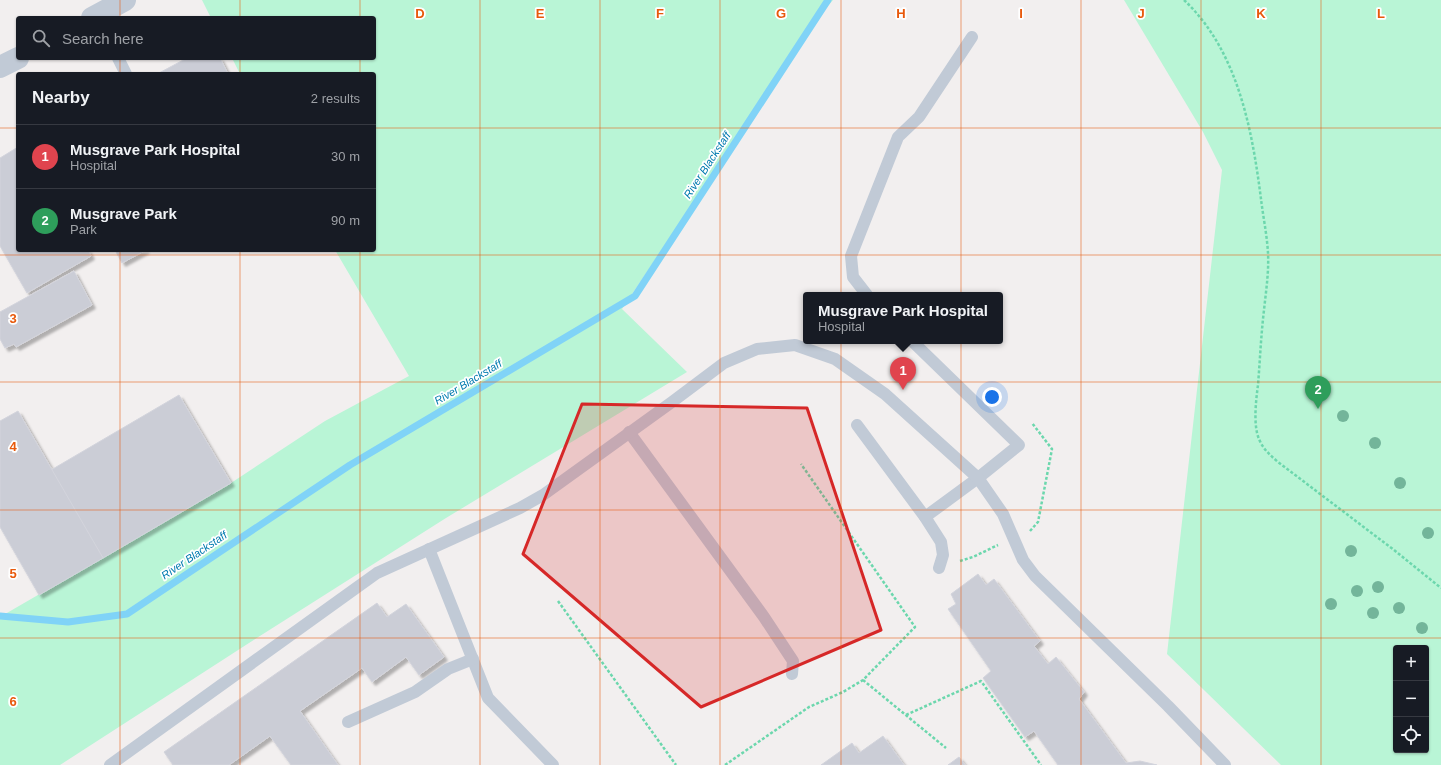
<!DOCTYPE html>
<meta charset="utf-8">
<style>
:root{--surface:#171b24;--page:#242831;--text:#f1f3f6;--muted:#9ea1a6;--line:#363941;--accent:#0f766e}
body{margin:0;font-family:Helvetica,sans-serif;background:var(--page);color:var(--text)}
.controls{position:absolute;right:12px;bottom:12px;display:grid;overflow:hidden;border-radius:4px;box-shadow:0 1px 3px #0004}
.controls button{width:36px;height:36px;display:grid;place-items:center;padding:0;border:0;border-bottom:1px solid var(--line);background:var(--surface);color:var(--text);font:20px sans-serif}
.you{position:absolute;left:992px;top:397px;width:14px;height:14px;margin:-10px;border:3px solid #fff;border-radius:50%;background:#1a73e8;box-shadow:0 0 0 6px #1a73e833}
.badge{display:grid;place-items:center;width:26px;height:26px;border-radius:50%;background:var(--accent);color:#fff;font-size:13px;font-weight:700}
.pin{position:absolute;translate:-50% -33px;filter:drop-shadow(0 1px 2px #0008)}
.pin::after{content:'';position:absolute;top:21px;width:14px;height:12px;background:inherit;clip-path:polygon(0 0,100% 0,50% 100%)}
.popup{position:absolute;left:803px;top:292px;width:200px;height:52px;box-sizing:border-box;display:grid;place-content:center;border-radius:4px;background:var(--surface);filter:drop-shadow(0 1px 3px #0005);font-size:13px;white-space:nowrap;color:var(--muted)}
.popup b{font-size:15px;color:var(--text)}
.popup::after{content:'';position:absolute;left:50%;top:100%;margin-left:-8px;border:8px solid transparent;border-top-color:var(--surface)}
.list{margin:0;padding:0;list-style:none}
h2{display:flex;justify-content:space-between;align-items:center;height:52px;margin:0;padding:0 16px;font-size:17px}
h2 small{font-size:13px;font-weight:400;color:var(--muted)}
.list li{display:grid;grid-template-columns:26px 1fr auto;gap:12px;align-items:center;box-sizing:border-box;height:64px;padding:0 16px;border-top:1px solid var(--line)}
.list b{display:block;font-size:15px;white-space:nowrap}
.list p{margin:0;font-size:13px;white-space:nowrap;color:var(--muted)}
.list em{font-size:13px;font-style:normal;color:var(--muted)}
.icon{flex:none;width:22px;height:22px;fill:none;stroke:currentColor;stroke-width:2;stroke-linecap:round;stroke-linejoin:round}
.map{position:relative;flex:none;width:1441px;height:765px;overflow:hidden}
.search{position:absolute;background:var(--surface);box-shadow:0 1px 3px #0004;left:16px;top:16px;width:360px;height:44px;display:flex;align-items:center;gap:10px;box-sizing:border-box;padding:0 14px;border-radius:4px;color:var(--muted);font-size:15px}
.panel{position:absolute;background:var(--surface);box-shadow:0 1px 3px #0004;left:16px;top:72px;width:360px;height:180px;border-radius:4px}
.map>svg:first-child{display:block}
.green{fill:#b9f5d6;fill-rule:evenodd}
.lines{fill:none;stroke-linecap:round;stroke-linejoin:round}
.stream{stroke:#80d3f7;stroke-width:7}
.building{fill:#cbcdd6;stroke:#d3d4dc;filter:url(#shadow)}
.path{stroke:#6cd7ad;stroke-width:2.5;stroke-dasharray:3 2;stroke-linecap:butt}
.service{stroke:#c1cad6;stroke-width:12}
.minor{stroke:#c1cad6;stroke-width:22}
.tree{fill:#73b59a}
.marked{fill:#d62828;fill-opacity:0.2;stroke:#d62828;stroke-width:3;stroke-linejoin:round}
.grid{fill:none;stroke:#e8590c;stroke-width:1;stroke-opacity:0.55}
.labels{text-anchor:middle;stroke-width:3.5;stroke-linejoin:round;paint-order:stroke}
.water-label{font-size:11px;font-style:italic;fill:#017aaf;stroke:#fff}
.grid-label{font-size:13px;text-anchor:middle;font-weight:bold;fill:#e8590c;stroke:#fff;stroke-width:3.5;stroke-linejoin:round;paint-order:stroke}
</style>
<div class="map">
<svg width="1441" height="765" viewBox="0 0 1441 765">
<defs>
<filter id="shadow"><feDropShadow dx="3.5" dy="3.5" stdDeviation="1" flood-color="#0004"/></filter>
</defs>
<rect width="100%" height="100%" fill="#f2efef"/>
<g class="green">
<path d="M202,0H833L815,21L622,309L687,372L446,518L249,643L60,765H0V617L231,483L325,421L409,376L335,250H374V74H240L232,58H374V18H211Z"/>
<path d="M1124,0H1441V765H1281L1167,654L1222,170L1203,132ZM1396,648H1426V750H1396Z"/>
</g>
<g class="lines">
<path class="stream" d="M0,616L68,622L127,614L350,465L635,296L828,0"/>
</g>
<g class="building">
<path d="M187,58H220L228,74H159V73Z"/>
<path d="M18,147V250H88L91,256L27,293L0,246V158Z"/>
<path d="M115,250H146L122,263Z"/>
<path d="M74,271L92,305L16,347L14,344L5,348L0,339V312Z"/>
<path d="M179,395L231,483L103,558L51,470Z"/>
<path d="M18,411L103,558L39,595L0,527V421Z"/>
<path d="M978,574L986,585L994,579L1040,641L1034,646L1048,664L1056,657L1084,692L1079,699L1126,763L1140,761L1157,765H1058L1034,731L1025,737L983,678L991,671L948,609L956,604L951,594Z"/>
<path d="M377,603L387,617L406,604L444,657L419,675L406,657L372,682L362,668L300,711L338,765H291L270,736L229,765H173L164,752Z"/>
<path d="M883,736L904,765H821L852,743L859,753Z"/>
<path d="M959,757L965,765H948Z"/>
</g>
<g class="lines">
<g class="path">
<path d="M1184,0C1238,51 1252,129 1261,199C1263,216 1267,235 1268,253C1269,272 1266,291 1264,310C1261,335 1260,360 1258,385C1256,400 1253,425 1259,439C1263,449 1270,455 1278,462L1394,550L1441,588"/>
<path d="M1030,531L1038,522L1052,449L1032,423"/>
<path d="M960,561L973,557L998,545"/>
<path d="M558,601L676,765"/>
<path d="M863,680L946,748"/>
<path d="M906,715L981,681L1041,765"/>
<path d="M725,765L809,707L843,692L863,680L915,627L801,464"/>
</g>
<g class="service">
<path d="M118,58L126,74"/>
<path d="M867,295L853,277L851,256L898,137L919,117L972,37"/>
<path d="M912,341L1019,445L978,478L925,517"/>
<path d="M857,425L925,517L941,542L943,555L939,568"/>
<path d="M629,432L764,617L793,661L792,674"/>
<path d="M429,549L488,698L553,765"/>
<path d="M348,722L415,692L448,669L473,659"/>
<path d="M110,765L377,573L520,508L543,495L672,402L724,363L757,349L795,345L835,359L885,394L978,478L1003,514L1023,560L1035,576L1168,706L1225,765"/>
</g>
<g class="minor">
<path d="M92,18L125,0"/>
<path d="M0,67L18,58"/>
</g>
</g>
<g class="tree">
<circle cx="1343" cy="416" r="6"/>
<circle cx="1375" cy="443" r="6"/>
<circle cx="1400" cy="483" r="6"/>
<circle cx="1428" cy="533" r="6"/>
<circle cx="1351" cy="551" r="6"/>
<circle cx="1378" cy="587" r="6"/>
<circle cx="1357" cy="591" r="6"/>
<circle cx="1331" cy="604" r="6"/>
<circle cx="1399" cy="608" r="6"/>
<circle cx="1373" cy="613" r="6"/>
<circle cx="1422" cy="628" r="6"/>
</g>
<path class="marked" d="M582,404L807,408L881,630L701,707L523,554Z"/>
<path class="grid" d="M120,0V18M240,0V18M360,0V18M480,0V765M600,0V765M720,0V765M841,0V765M961,0V765M1081,0V765M1201,0V765M1321,0V765M120,58V74M240,58V74M360,58V74M0,128H18M374,128H1441M120,250V765M240,250V765M360,250V765M0,255H1441M0,382H1441M0,510H1441M0,638H1441"/>
<g class="labels">
<g class="water-label">
<text transform="translate(707 165) rotate(-57)" y="4">River Blackstaff</text>
<text transform="translate(468 382) rotate(-31)" y="4">River Blackstaff</text>
<text transform="translate(194 555) rotate(-34)" y="4">River Blackstaff</text>
</g>
</g>
<g class="grid-label">
<text x="420" y="18">D</text>
<text x="540" y="18">E</text>
<text x="660" y="18">F</text>
<text x="781" y="18">G</text>
<text x="901" y="18">H</text>
<text x="1021" y="18">I</text>
<text x="1141" y="18">J</text>
<text x="1261" y="18">K</text>
<text x="1381" y="18">L</text>
<text x="13" y="323">3</text>
<text x="13" y="451">4</text>
<text x="13" y="578">5</text>
<text x="13" y="706">6</text>
</g>
</svg>
<div class="controls">
<button>+</button>
<button>−</button>
<button><svg class="icon" aria-label="locate" viewBox="0 0 24 24"><circle cx="12" cy="12" r="6"/><path d="M12 2v4M12 18v4M2 12h4M18 12h4"/></svg></button>
</div>
<div class="you"></div>
<div class="pin badge" style="left:903px;top:390px;background:#e0444e">1</div>
<div class="popup"><b>Musgrave Park Hospital</b>Hospital</div>
<div class="pin badge" style="left:1318px;top:409px;background:#2e9e5b">2</div>
<div class="search"><svg class="icon" aria-label="search" viewBox="0 0 24 24"><circle cx="10" cy="10" r="6"/><path d="M15 15l6 6"/></svg>Search here</div>
<section class="panel">
<h2>Nearby<small>2 results</small></h2>
<ul class="list">
<li><span class="badge" style="background:#e0444e">1</span><div><b>Musgrave Park Hospital</b><p>Hospital</p></div><em>30 m</em></li>
<li><span class="badge" style="background:#2e9e5b">2</span><div><b>Musgrave Park</b><p>Park</p></div><em>90 m</em></li>
</ul>
</section>
</div>
